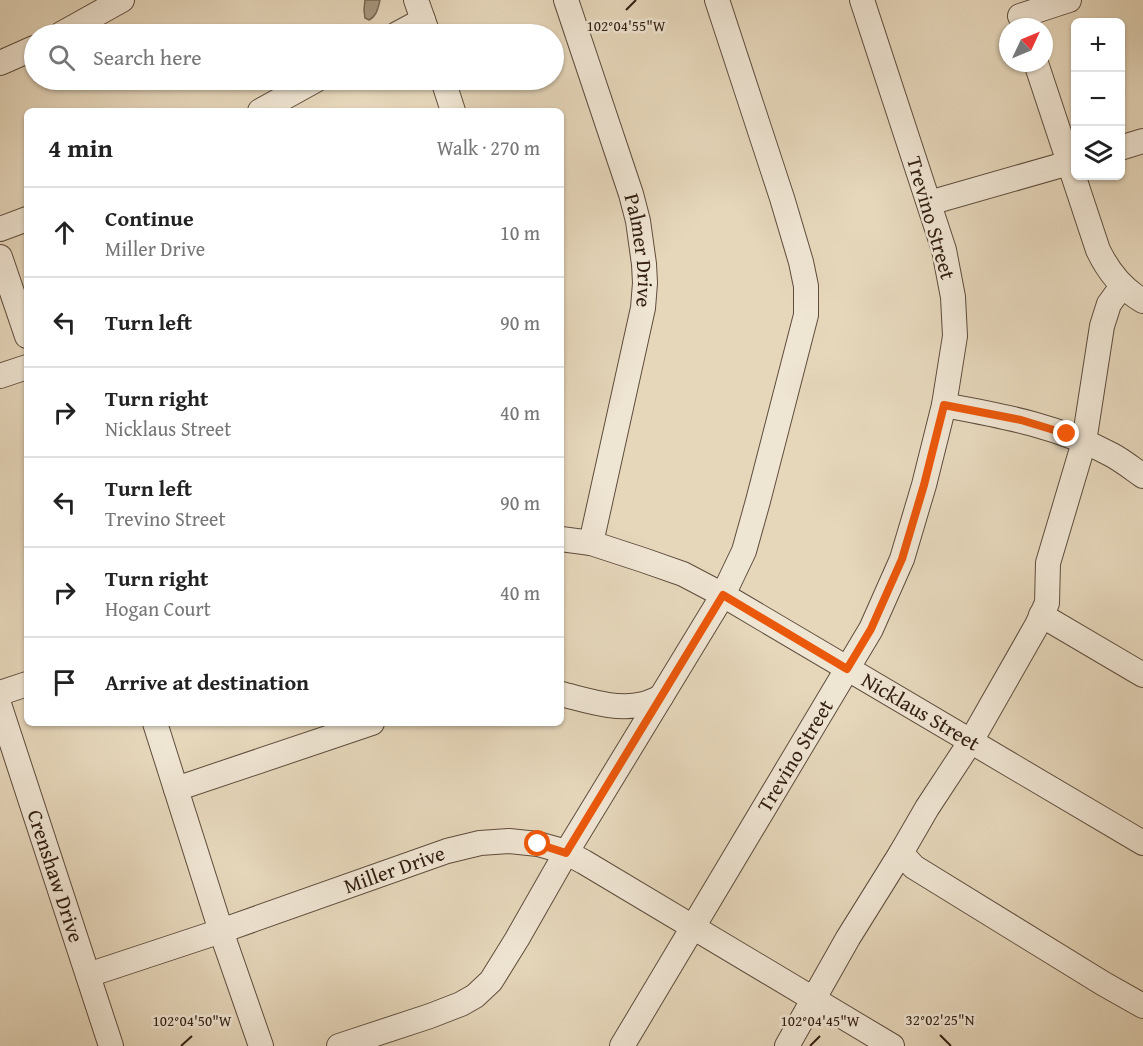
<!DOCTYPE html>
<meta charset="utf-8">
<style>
:root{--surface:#fff;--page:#f2f2f2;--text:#222;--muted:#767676;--line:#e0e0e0}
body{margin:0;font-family:"Gentium Book Plus",serif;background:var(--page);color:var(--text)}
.controls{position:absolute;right:18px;top:18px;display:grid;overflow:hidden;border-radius:9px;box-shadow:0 2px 4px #0004}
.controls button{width:54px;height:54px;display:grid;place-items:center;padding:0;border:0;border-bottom:2px solid var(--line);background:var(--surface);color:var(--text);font:30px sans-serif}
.compass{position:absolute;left:999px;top:18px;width:54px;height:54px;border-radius:50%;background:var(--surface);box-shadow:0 2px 4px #0004;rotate:46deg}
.stop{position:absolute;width:18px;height:18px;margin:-14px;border:4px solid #ea580c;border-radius:50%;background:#fff}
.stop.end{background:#ea580c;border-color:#fff;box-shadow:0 2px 6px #0008}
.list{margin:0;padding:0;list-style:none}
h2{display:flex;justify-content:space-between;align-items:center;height:78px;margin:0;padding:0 24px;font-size:26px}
h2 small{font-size:20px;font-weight:400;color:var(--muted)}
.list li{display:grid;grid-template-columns:39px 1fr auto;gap:18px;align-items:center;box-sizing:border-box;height:90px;padding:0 24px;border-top:2px solid var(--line)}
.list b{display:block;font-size:22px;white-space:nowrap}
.list p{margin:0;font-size:20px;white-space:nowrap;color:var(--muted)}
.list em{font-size:20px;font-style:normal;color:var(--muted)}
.icon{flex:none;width:33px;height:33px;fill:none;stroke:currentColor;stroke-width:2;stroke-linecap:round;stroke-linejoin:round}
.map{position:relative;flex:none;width:1143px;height:1046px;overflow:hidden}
.search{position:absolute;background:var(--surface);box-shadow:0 2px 4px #0004;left:24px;top:24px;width:540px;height:66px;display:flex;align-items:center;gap:15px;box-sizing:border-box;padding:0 21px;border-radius:33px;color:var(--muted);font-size:22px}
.panel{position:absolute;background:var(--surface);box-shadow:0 2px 4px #0004;left:24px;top:108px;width:540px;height:618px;border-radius:9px}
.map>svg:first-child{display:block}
.water{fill:#a89881;stroke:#786754;stroke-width:1.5}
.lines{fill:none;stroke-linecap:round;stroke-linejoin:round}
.minor-casing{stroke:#5e4c3c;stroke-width:26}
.minor{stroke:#efe5d3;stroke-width:24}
.route{stroke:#ea580c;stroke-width:8}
.ticks{fill:none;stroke:#311d11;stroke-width:2}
.labels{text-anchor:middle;stroke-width:5;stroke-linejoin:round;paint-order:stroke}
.street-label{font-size:21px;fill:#311d11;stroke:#efe5d3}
.ticks-label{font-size:15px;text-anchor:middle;fill:#311d11;stroke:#efe5d3;stroke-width:5;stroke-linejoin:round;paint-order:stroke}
</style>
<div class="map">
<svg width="1143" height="1046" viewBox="0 0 1143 1046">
<rect width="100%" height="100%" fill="#e6d7bb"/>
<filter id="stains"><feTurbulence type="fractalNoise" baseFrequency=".00333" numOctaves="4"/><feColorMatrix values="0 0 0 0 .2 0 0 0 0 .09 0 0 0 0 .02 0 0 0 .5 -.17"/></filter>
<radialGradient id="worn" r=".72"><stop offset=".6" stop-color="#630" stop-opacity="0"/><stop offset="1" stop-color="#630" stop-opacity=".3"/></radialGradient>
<path class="water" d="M365,0H380C378,8 377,16 369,20L365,18L364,10Z"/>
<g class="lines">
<defs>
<g id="minor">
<path d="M416,0L428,34"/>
<path id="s1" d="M566,0L631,194L638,221L644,264L645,283L643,308L591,543"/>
<path d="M1020,16L1069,0"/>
<path d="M61,34L122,0"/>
<path d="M397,34L423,20"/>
<path d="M0,63L34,48"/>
<path d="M1036,63L1098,250C1108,271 1122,289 1143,301"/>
<path d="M443,80L453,111"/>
<path d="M260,111L316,80"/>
<path d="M1120,148L1143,141"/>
<path d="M929,203L1076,161"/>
<path d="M0,229L27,219"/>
<path d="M0,257L27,336"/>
<path d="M1122,286L1109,304L1102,326L1084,442L1048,563L1047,603L1037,625L971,741L927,808L901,853L914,867L1104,984L1143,1006"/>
<path d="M0,376L27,367"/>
<path d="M944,405C1003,416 1059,426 1112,455C1123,461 1133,469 1143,476"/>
<path id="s2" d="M561,539L591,543L643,560L683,574L723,595L1143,843"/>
<path d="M1041,615L1143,675"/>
<path d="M0,693L27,684"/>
<path d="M561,694C586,700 617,711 643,704C649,703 655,700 661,697"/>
<path id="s3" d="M0,707L111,1046"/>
<path d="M155,723L221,931L261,1046"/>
<path d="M176,789L372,723"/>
<path id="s4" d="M88,975L221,931L447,851L480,843L509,841L538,844L563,851L584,862L892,1046"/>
<path d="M339,1046L430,1016L461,1004L475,996L491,981L517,939L566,853L723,595L744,551L758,501L806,315V286L801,262L782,198L717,0"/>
<path id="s5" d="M622,1046L871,629L902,559L924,485L944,405L955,336L953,297L944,250L862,0"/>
<path d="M787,1046L848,938L901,853"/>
</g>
</defs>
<use href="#minor" class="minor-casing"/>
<use href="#minor" class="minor"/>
</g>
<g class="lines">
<path class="route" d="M538,844L566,853L723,595L847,669L871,629L902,559L924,485L944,405L1021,420L1067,434"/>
</g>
<path class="ticks" d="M626,10L636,0M940,1035L951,1046M181,1046L192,1036M810,1046L820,1036"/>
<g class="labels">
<g class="street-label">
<text transform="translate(931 218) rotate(74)" y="7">Trevino Street</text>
<text dy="7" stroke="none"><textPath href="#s1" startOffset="262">Palmer Drive</textPath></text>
<text dy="7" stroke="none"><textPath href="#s2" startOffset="402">Nicklaus Street</textPath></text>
<text dy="7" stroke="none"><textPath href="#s5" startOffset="338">Trevino Street</textPath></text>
<text dy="7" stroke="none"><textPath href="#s4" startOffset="324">Miller Drive</textPath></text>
<text dy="7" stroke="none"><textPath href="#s3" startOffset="178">Crenshaw Drive</textPath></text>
</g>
</g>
<g class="ticks-label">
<text x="626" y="31">102°04'55"W</text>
<text x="940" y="1025">32°02'25"N</text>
<text x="192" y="1026">102°04'50"W</text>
<text x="820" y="1026">102°04'45"W</text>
</g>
<rect width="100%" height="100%" filter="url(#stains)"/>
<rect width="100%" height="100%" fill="url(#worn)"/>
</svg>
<div class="controls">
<button>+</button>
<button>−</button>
<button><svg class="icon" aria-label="layers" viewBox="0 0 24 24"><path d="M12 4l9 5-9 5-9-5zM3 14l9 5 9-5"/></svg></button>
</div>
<svg class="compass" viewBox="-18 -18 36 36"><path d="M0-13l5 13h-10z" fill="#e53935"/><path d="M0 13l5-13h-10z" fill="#767676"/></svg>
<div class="stop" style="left:538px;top:844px"></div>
<div class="stop end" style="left:1067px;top:434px"></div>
<div class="search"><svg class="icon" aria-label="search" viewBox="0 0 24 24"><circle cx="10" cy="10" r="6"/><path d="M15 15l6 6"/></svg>Search here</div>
<section class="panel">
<h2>4 min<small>Walk · 270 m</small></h2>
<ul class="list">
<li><svg class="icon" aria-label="ahead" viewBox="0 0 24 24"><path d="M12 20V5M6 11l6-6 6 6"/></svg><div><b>Continue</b><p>Miller Drive</p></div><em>10 m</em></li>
<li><svg class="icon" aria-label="left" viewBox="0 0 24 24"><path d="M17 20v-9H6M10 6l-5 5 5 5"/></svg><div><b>Turn left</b></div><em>90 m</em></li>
<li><svg class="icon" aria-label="right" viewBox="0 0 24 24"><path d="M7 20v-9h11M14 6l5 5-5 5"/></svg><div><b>Turn right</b><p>Nicklaus Street</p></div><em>40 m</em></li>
<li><svg class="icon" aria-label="left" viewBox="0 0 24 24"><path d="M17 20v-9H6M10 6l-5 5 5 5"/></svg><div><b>Turn left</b><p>Trevino Street</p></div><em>90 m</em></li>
<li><svg class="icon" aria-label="right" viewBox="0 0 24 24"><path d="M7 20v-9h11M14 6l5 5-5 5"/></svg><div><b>Turn right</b><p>Hogan Court</p></div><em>40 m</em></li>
<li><svg class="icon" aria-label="arrive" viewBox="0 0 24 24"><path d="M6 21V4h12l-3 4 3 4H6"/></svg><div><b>Arrive at destination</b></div></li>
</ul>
</section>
</div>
